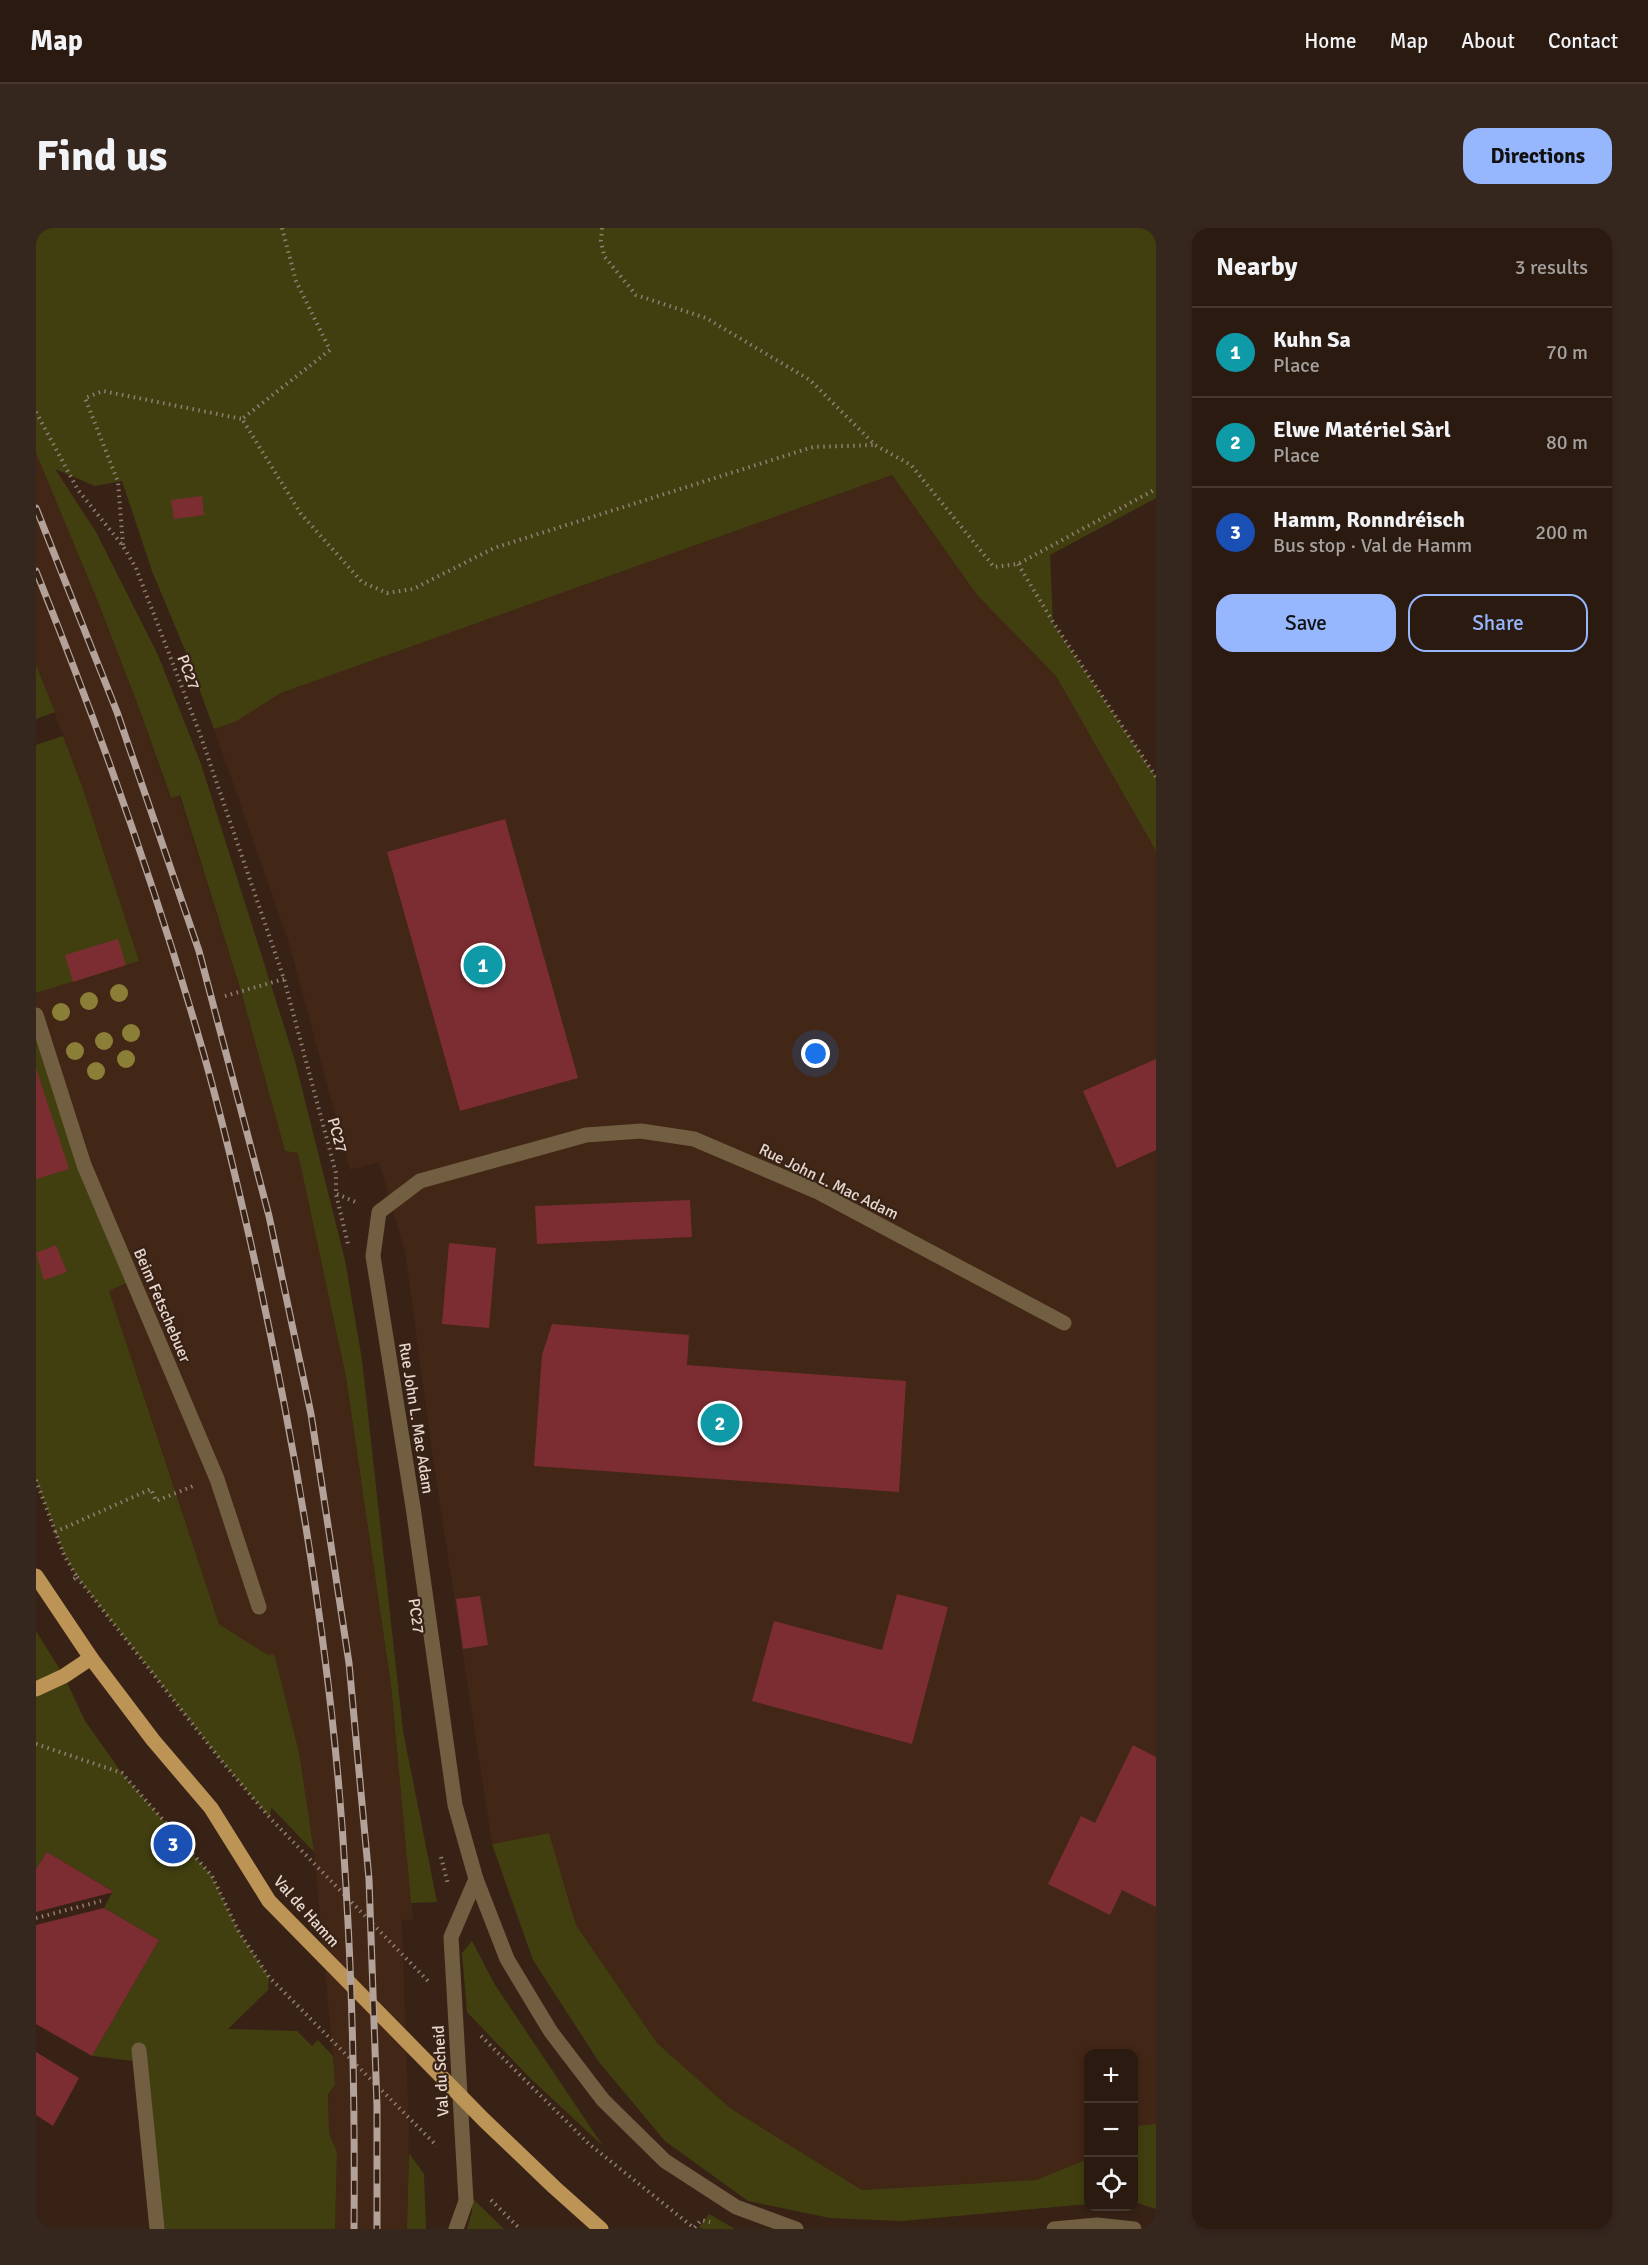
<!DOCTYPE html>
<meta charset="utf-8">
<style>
:root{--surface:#2a1a10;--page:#36271e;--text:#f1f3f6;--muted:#a5a19f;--line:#463830;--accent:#96b6fd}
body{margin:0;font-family:Signika,sans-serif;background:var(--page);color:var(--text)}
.controls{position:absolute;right:18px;bottom:18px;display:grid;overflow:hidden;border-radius:12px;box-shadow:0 3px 9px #0003}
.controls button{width:54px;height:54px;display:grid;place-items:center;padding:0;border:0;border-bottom:2px solid var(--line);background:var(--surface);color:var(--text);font:30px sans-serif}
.you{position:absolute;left:780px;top:826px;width:21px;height:21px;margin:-15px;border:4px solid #fff;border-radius:50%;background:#1a73e8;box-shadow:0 0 0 9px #1a73e833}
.badge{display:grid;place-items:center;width:39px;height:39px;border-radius:50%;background:var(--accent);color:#fff;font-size:20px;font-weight:700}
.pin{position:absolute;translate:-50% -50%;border:3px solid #fff;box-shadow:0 2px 6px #0006}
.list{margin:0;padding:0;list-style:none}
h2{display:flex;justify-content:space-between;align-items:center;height:78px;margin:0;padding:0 24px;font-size:26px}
h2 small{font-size:20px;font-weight:400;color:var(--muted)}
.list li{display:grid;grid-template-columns:39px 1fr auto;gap:18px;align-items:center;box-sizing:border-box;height:90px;padding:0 24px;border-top:2px solid var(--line)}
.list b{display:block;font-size:22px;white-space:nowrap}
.list p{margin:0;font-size:20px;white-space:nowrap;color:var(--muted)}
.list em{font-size:20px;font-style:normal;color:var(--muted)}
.actions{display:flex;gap:12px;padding:18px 24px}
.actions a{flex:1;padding:14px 0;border:2px solid var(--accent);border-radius:18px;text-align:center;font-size:21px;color:var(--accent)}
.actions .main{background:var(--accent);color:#111}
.icon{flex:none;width:33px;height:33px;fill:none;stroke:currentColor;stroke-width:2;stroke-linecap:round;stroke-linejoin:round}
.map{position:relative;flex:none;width:1120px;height:2001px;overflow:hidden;border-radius:18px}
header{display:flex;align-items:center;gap:36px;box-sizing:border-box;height:84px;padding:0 30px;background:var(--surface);border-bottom:2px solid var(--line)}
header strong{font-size:28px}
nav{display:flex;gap:33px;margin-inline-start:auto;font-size:21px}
.intro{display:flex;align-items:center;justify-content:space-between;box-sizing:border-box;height:144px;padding:0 36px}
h1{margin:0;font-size:42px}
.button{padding:15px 27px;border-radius:18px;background:var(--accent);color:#111;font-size:21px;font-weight:700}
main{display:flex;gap:36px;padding:0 36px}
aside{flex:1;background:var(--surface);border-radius:18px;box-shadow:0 3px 9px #0003}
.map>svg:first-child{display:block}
.built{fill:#422616}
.green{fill:#413f10}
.building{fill:#7c2d31}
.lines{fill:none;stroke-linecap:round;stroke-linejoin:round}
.path{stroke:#907e74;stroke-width:4;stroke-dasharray:1.5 4.5;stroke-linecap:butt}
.minor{stroke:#725f42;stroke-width:15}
.major{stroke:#bc9456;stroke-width:15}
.rail-casing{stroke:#b3a299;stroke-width:7}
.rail{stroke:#382216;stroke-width:4.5;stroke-dasharray:14;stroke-linecap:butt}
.tree{fill:#8b7e37}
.labels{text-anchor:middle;stroke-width:4.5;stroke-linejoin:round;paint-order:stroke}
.street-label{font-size:16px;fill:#e6d7cf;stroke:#382216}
</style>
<header>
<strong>Map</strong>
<nav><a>Home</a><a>Map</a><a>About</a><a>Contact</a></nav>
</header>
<div class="intro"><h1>Find us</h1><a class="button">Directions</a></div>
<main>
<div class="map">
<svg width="1120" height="2001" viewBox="0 0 1120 2001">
<rect width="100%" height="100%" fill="#382216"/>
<g class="built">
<path d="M0,225L62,374L103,480L134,570L143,567L205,763L249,923L262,925L310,1149L355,1457L377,1691L366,1692L373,1905L371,2001H299L301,1924L293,1907L292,1866L299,1857L297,1828L278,1624L263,1524L232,1427L183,1396L73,1063L97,1053L0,787V765L102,733L46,558L0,437Z"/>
<path d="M856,247L941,367L1020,448L1120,623V1896L1098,1898V1826H1052V1931L1000,1952L826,1962L694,1880L621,1815L540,1697L513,1605L456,1616L397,1231L369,1024L343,934L314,942L253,715L178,501L199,494L245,465Z"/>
</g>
<g class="green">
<path d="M0,0H1120V270L1014,327L1017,395L1120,549V623L1020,448L941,367L856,247L245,465L199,494L178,501L149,422L116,343L86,253L59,258L19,241L60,304L122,427L165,536L259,833L309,1032L326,1132L367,1503L401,1674L375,1675L355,1457L310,1149L262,925L249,923L205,763L144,567L135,570L103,480L62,374L0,225Z"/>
<path d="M0,437L19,484L0,491Z"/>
<path d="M27,508L46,558L103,733L0,765V517Z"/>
<path d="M0,787L97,1052L73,1063L183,1396L232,1427L238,1426L263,1524L278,1624L235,1579L234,1590L184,1531L41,1349L28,1326L0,1252Z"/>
<path d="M0,1403L28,1448L49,1493L86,1545L176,1648L203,1704L233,1749L232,1762L192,1801L261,1803L276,1818L282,1812L297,1828L299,1857L292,1866L293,1906L301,1924L299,2001H115L98,1833L56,1828L123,1712L68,1680L77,1663L11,1624L0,1641Z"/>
<path d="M513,1605L540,1697L621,1815L694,1880L826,1962L1000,1952L1052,1931V1976L866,1993L794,1990L712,1973L629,1913L563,1834L497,1732L456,1616Z"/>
<path d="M436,1713L459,1757L567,1918L493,1849L431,1784L426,1725Z"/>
<path d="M1120,1896V1981L1098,1974V1898Z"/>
<path d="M373,1925L388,1946L390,2001H371Z"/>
<path d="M436,1970L468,2001H431L436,1984Z"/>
<path d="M673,1986L699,2001H667L663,1999Z"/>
</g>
<g class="building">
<path d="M166,268L168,287L138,291L135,272Z"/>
<path d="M469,591L542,850L424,883L351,624Z"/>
<path d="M82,711L90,737L37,754L29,727Z"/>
<path d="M1120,831V922L1081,940L1047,863Z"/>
<path d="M0,840L33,941L0,951Z"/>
<path d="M654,972L656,1009L501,1016L499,978Z"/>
<path d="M413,1015L460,1020L453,1100L406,1096Z"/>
<path d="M20,1017L31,1044L8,1052L0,1025Z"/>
<path d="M516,1096L653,1107L651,1137L870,1153L863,1264L498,1238L506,1127Z"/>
<path d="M861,1366L912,1379L876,1516L716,1473L738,1393L846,1422Z"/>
<path d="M444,1368L452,1417L427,1421L420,1371Z"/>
<path d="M1097,1517L1120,1529V1679L1086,1662L1074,1687L1012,1656L1045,1588L1059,1595Z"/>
<path d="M11,1624L78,1664L0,1684V1641Z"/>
<path d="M68,1680L123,1712L56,1828L0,1796V1697Z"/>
<path d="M0,1824L43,1850L17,1898L0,1887Z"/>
</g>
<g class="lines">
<g class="path">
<path d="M246,0L260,53L294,122L206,191L265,286L326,354L351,365L377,361L458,320L777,219L839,217"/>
<path d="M566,0L565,13L568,28L600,67L670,90L774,152L839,217L875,237L958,339L982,336L1120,261"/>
<path d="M0,184L42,262L87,318L100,340L164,506L248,751L300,945V966L312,1016"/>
<path d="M87,317L82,254L49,170L67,163L206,191"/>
<path d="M982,336L1017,394L1120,549"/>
<path d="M189,768L248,751"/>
<path d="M301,966L322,975"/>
<path d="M0,1252L28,1327L41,1349L34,1353"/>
<path d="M19,1304L115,1261L120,1273L157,1258"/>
<path d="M41,1349L184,1531L234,1590L392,1753"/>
<path d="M0,1516L86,1545L176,1648L203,1704L233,1749L401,1918"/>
<path d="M405,1629L412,1656"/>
<path d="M0,1690L65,1673"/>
<path d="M445,1808L553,1916L658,2000L665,1992L674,1994"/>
<path d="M455,1972L484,2001"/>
</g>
<g class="minor">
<path d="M0,787L48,937L181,1251L223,1379"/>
<path d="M103,1822L121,2001"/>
<path d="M420,2001L430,1973L415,1709L440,1651"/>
<path d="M760,2001L700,1979L629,1933L567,1872L515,1804L471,1731L440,1651L419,1577L377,1279L337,1028L343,984L384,953L550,907L605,903L658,911L780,963L1028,1095"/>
<path d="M1018,2001L1061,1997L1098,2001"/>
</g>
<g class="major">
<path d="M0,1348L55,1430L117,1512L175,1580L233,1673L448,1892L518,1959L565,2001"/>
<path d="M0,1461L28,1448L55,1430"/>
</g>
<defs>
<g id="rail">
<path d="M0,280L81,484L163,723L233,988L275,1186L313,1435L333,1651L341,1878V2001"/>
<path d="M0,343C64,502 121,663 168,827C188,898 205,971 221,1043C265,1245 299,1452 310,1659C317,1773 319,1887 318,2001"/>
</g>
</defs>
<use href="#rail" class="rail-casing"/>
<use href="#rail" class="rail"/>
</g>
<g class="tree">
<circle cx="83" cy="765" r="9"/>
<circle cx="53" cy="773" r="9"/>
<circle cx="25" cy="784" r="9"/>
<circle cx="95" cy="805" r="9"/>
<circle cx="68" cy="813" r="9"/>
<circle cx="39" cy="823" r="9"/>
<circle cx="90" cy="831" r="9"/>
<circle cx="60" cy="843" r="9"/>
</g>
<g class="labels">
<g class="street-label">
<text transform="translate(153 444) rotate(69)" y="6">PC27</text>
<text transform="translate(302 907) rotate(75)" y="6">PC27</text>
<text transform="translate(793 953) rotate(26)" y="6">Rue John L. Mac Adam</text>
<text transform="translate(127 1077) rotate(67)" y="6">Beim Fetschebuer</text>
<text transform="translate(381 1190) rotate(81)" y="6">Rue John L. Mac Adam</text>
<text transform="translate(381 1388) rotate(82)" y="6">PC27</text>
<text transform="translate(271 1683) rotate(48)" y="6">Val de Hamm</text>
<text transform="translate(404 1843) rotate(-93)" y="6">Val du Scheid</text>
</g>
</g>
</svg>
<div class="controls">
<button>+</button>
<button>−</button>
<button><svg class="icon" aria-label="locate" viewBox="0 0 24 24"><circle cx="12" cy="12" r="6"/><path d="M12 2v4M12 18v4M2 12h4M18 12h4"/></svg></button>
</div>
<div class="you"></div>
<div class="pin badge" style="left:447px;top:737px;background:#0f9aa8">1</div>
<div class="pin badge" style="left:684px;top:1195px;background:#0f9aa8">2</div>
<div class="pin badge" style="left:137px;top:1616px;background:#1a4fb4">3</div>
</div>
<aside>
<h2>Nearby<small>3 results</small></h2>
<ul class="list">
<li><span class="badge" style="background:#0f9aa8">1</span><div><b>Kuhn Sa</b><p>Place</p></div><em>70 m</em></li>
<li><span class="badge" style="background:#0f9aa8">2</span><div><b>Elwe Matériel Sàrl</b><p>Place</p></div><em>80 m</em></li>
<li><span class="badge" style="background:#1a4fb4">3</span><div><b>Hamm, Ronndréisch</b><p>Bus stop · Val de Hamm</p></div><em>200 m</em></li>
</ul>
<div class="actions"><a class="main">Save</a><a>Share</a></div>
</aside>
</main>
